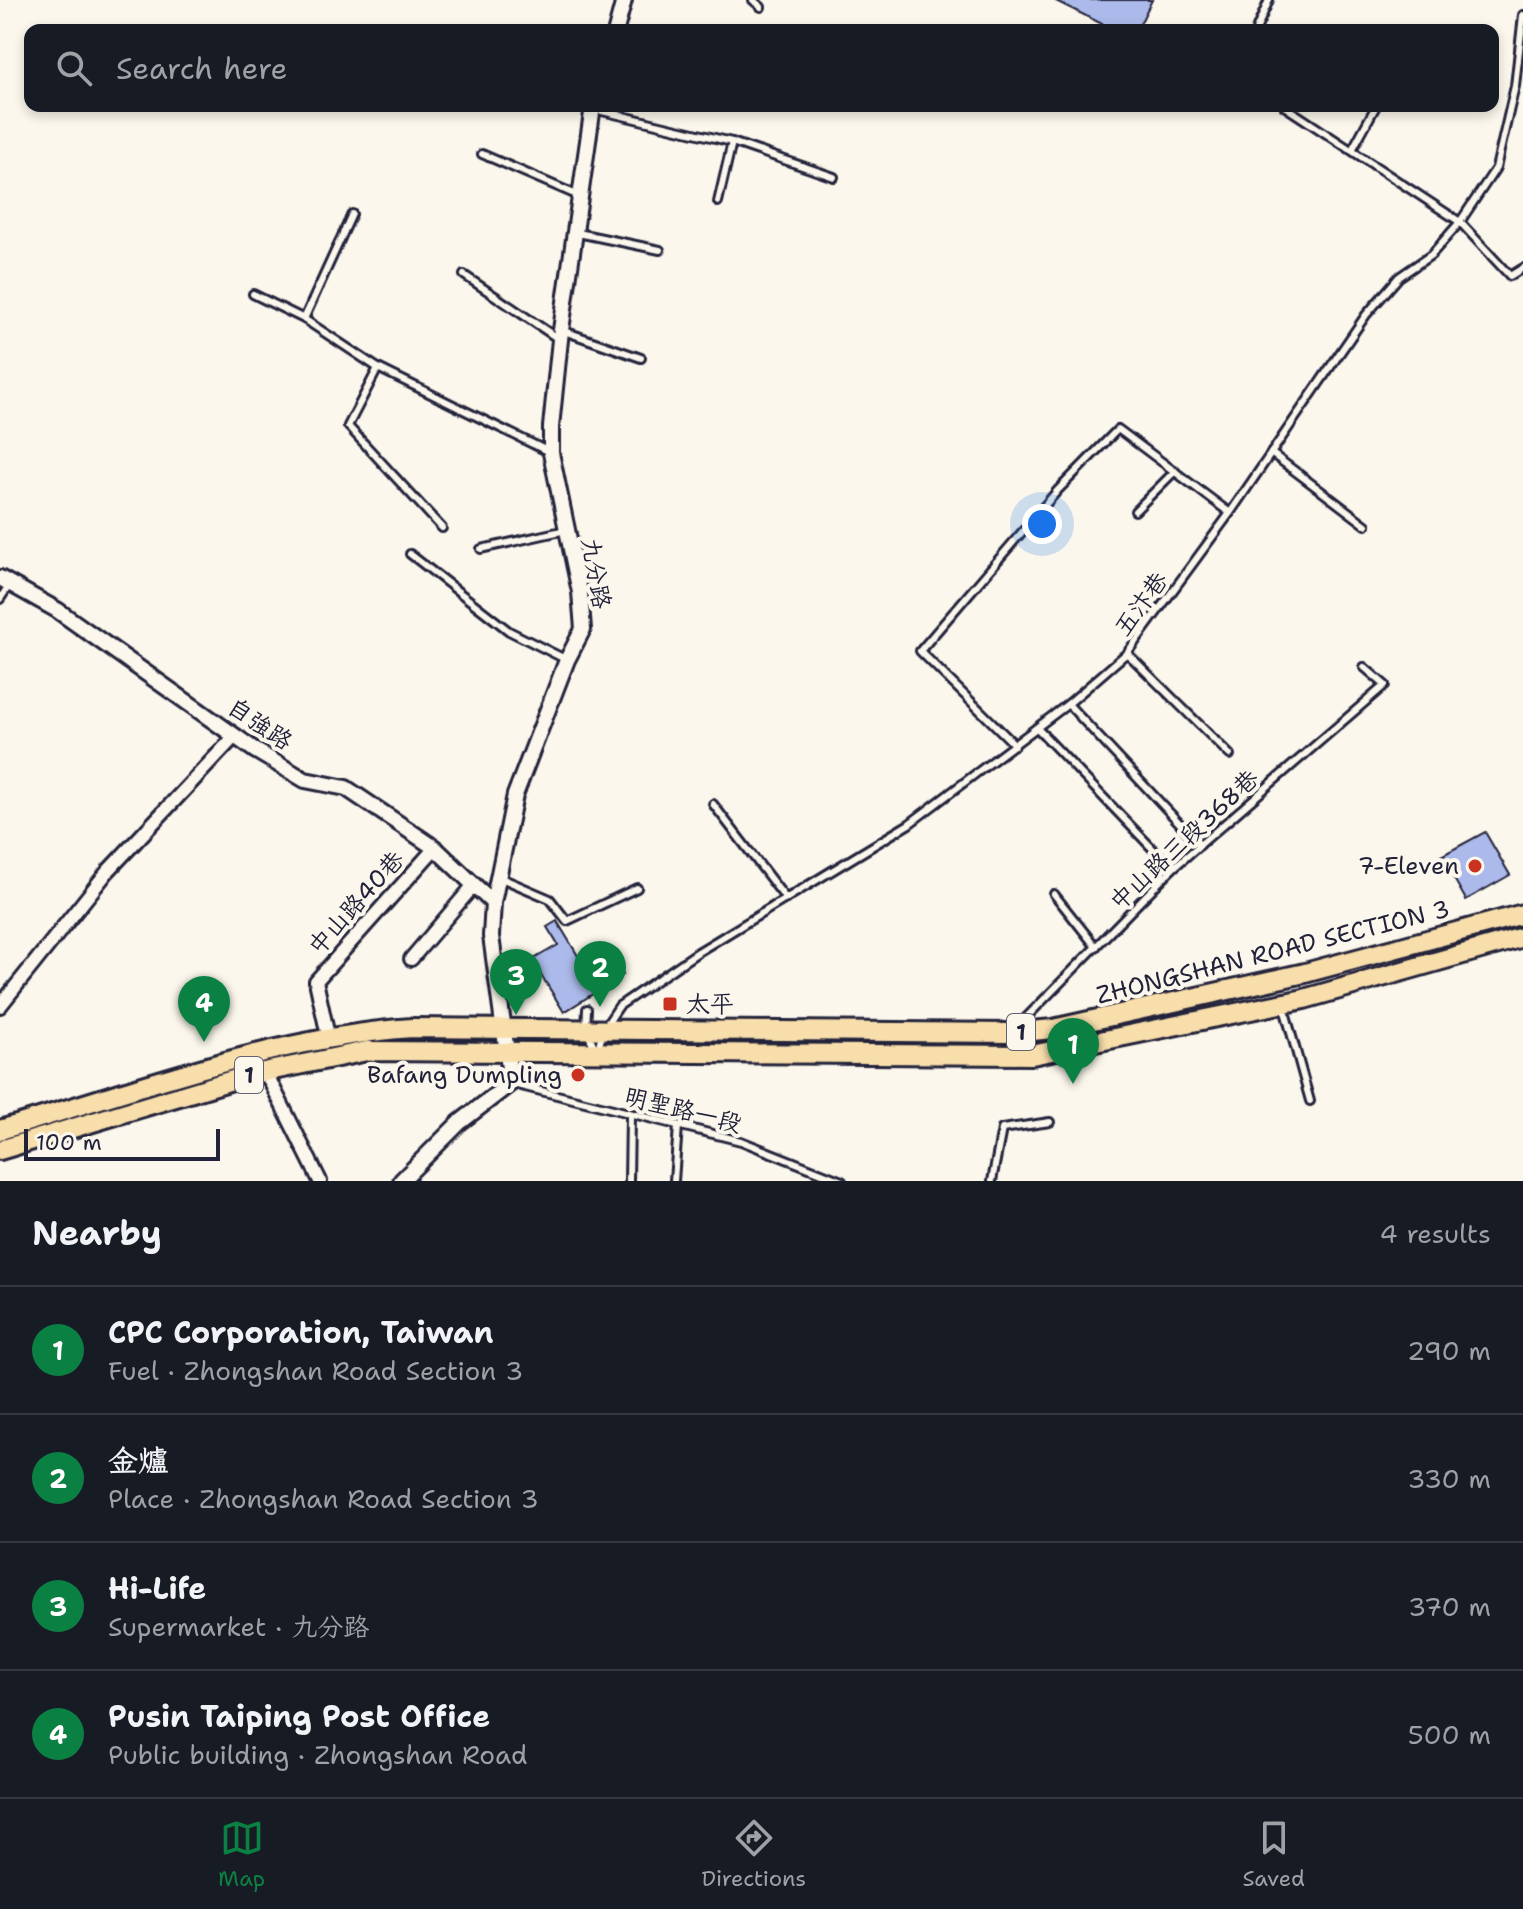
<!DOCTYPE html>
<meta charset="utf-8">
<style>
:root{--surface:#171b24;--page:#242831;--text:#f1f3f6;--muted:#9ea1a6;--line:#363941;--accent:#0b8043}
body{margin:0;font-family:"Shantell Sans","LXGW WenKai TC",sans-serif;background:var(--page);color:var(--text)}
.scale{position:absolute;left:24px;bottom:20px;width:196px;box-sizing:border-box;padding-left:8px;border:4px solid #22223b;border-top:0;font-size:22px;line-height:28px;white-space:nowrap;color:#22223b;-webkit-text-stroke:6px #fbf7ec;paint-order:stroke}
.you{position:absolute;left:1042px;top:524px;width:28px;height:28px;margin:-20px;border:6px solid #fff;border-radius:50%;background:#1a73e8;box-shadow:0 0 0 12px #1a73e833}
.badge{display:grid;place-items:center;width:52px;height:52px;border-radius:50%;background:var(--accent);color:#fff;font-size:26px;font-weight:700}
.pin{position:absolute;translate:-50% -66px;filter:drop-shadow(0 2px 4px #0008)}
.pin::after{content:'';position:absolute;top:42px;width:28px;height:24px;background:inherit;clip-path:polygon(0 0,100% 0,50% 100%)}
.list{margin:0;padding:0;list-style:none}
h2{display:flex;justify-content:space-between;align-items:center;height:104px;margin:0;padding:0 32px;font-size:34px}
h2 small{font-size:26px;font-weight:400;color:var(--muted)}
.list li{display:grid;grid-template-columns:52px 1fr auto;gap:24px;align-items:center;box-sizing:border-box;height:128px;padding:0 32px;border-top:2px solid var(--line)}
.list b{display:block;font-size:30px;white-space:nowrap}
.list p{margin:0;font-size:26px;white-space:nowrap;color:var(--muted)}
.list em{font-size:26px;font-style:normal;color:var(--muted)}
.icon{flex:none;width:44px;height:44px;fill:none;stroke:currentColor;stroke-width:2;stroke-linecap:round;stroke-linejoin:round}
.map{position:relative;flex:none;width:1523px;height:1181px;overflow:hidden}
.search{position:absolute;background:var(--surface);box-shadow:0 4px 12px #0003;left:24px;right:24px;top:24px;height:88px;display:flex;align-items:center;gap:20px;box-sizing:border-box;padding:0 28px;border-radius:16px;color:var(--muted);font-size:30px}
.sheet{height:616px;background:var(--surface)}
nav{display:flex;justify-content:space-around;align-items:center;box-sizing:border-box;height:112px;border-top:2px solid var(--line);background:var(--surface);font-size:22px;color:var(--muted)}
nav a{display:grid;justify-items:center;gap:4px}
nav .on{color:var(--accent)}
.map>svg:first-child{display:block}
.building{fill:#abbaea;stroke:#22223b;stroke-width:2}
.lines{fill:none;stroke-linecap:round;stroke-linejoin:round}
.service-casing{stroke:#22223b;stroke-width:12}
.minor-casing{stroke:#22223b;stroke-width:18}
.tertiary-casing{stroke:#22223b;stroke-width:20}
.primary-casing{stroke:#22223b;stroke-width:24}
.service{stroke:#fbf7ec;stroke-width:6}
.minor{stroke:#fbf7ec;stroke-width:12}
.tertiary{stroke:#fbf7ec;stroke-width:14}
.primary{stroke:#f8deab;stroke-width:18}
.poi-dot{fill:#c8321e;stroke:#fbf7ec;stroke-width:3}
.labels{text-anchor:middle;stroke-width:8;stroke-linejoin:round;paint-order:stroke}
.shield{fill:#fbf7ec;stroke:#636270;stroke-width:2}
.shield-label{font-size:22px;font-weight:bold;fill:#22223b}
.street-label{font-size:24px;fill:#22223b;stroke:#fbf7ec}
.poi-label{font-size:24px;fill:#22223b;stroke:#fbf7ec;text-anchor:end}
</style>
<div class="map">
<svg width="1523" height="1181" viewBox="0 0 1523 1181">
<rect width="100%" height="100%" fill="#fbf7ec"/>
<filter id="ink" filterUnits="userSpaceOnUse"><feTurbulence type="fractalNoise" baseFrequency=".0125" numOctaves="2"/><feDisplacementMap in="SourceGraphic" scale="16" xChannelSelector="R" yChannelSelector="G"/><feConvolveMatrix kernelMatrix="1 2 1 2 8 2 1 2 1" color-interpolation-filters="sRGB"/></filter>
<g filter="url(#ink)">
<g class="building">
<path d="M1054,0H1152L1137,30H1114Z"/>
<path d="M1485,832L1510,875L1466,900L1441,856Z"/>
<path d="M557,921L583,964L607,949L623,975L564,1012L532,960L558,945L547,927Z"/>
</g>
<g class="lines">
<defs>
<g id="service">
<path d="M753,0L761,7"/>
<path d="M1256,30L1269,0"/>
<path d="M581,106L732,142L834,177"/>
<path d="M1284,106L1460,222L1510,276L1523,268"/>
<path d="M1352,150L1376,106"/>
<path d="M482,154L579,196"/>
<path d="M718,202L732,142"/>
<path d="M578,233L660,250"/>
<path d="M464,275L557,338"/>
<path d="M253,294L304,319L378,368L549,452"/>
<path d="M304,319L352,214"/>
<path d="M561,330L641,358"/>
<path d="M378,368L348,426L442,528"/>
<path d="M1271,453L1366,525"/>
<path d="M1135,511L1175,471"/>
<path d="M481,549L566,530"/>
<path d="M410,554L509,631L567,660"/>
<path d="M0,599L10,584"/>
<path d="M1127,653L1230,755"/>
<path d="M1068,704L1200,845"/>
<path d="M1037,728L1172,869"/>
<path d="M1015,745L920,651L1058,490L1118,429L1230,513"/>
<path d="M713,804L786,899"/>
<path d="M501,878L550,899L567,921L637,888"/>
<path d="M1054,894L1096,947"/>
<path d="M1283,1004L1310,1101"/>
<path d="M587,1009L586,1030L596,1050"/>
<path d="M598,1050L603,1030L619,1006L698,952L909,824L1068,704L1127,653L1230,513L1366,315L1399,277L1431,255L1460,222L1496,168L1515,86L1523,15"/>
<path d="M1013,1051L1011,1033L1172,869L1385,685L1364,667"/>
<path d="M513,1084L741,1141L842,1181"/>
<path d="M629,1181L630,1116"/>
<path d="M674,1181L678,1126"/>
<path d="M992,1181L1002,1129L1050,1122"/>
</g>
<g id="minor">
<path d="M411,959L474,885"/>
<path d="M0,1006L108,871L235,736"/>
<path d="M328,1036L316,981L435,848"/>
<path d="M265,1071L320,1181"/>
</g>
<g id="tertiary">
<path d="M616,30L624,0"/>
<path d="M0,578L57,610L256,751L305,780L346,788L435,848L493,903"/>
<path d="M401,1181L459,1123L511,1083L491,936L493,903L515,795L567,660L583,629L580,592L551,453V427L561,330L593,106"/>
</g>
<g id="primary">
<path d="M0,1130C135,1090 271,1038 412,1028L1011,1033L1053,1029L1305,973L1523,914"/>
<path d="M0,1150L249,1075L367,1051L1032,1055L1304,999L1523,937"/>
</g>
</defs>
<use href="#service" class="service-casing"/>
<use href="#minor" class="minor-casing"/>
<use href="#tertiary" class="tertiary-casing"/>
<use href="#primary" class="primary-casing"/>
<use href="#service" class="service"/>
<use href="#minor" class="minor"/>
<use href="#tertiary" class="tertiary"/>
<use href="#primary" class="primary"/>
</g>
</g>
<g class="poi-dot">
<circle cx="1475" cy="866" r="8"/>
<rect x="662" y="996" width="16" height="16" rx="4"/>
<circle cx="578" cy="1075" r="8"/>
</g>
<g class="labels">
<g class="shield">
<rect x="1007" y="1014" width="28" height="36" rx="6"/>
<rect x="235" y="1057" width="28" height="36" rx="6"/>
</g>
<g class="shield-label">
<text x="1021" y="1040">1</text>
<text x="249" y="1083">1</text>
</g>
<g class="street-label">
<text transform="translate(596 573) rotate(80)" y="8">九分路</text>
<text transform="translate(1141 604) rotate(-54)" y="8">五汴巷</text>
<text transform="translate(260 724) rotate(34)" y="8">自強路</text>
<text transform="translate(1184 840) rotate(-43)" y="8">中山路三段368巷</text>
<text transform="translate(356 903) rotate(-48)" y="8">中山路40巷</text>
<text transform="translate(1273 952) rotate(-14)" y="8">ZHONGSHAN ROAD SECTION 3</text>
<text transform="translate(683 1110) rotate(14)" y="8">明聖路一段</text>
</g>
<g class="poi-label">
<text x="1459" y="874">7-Eleven</text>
<text x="686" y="1012" text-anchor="start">太平</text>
<text x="562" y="1083">Bafang Dumpling</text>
</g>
</g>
</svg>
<div class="scale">100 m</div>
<div class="you"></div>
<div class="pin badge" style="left:1073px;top:1084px">1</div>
<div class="pin badge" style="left:600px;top:1007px">2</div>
<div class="pin badge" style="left:516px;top:1015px">3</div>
<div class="pin badge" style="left:204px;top:1042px">4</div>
<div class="search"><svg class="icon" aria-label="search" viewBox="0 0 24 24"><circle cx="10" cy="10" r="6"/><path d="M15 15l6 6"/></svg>Search here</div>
</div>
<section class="sheet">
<h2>Nearby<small>4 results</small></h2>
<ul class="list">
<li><span class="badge">1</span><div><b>CPC Corporation, Taiwan</b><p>Fuel · Zhongshan Road Section 3</p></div><em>290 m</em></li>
<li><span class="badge">2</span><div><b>金爐</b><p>Place · Zhongshan Road Section 3</p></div><em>330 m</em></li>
<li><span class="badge">3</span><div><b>Hi-Life</b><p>Supermarket · 九分路</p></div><em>370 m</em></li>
<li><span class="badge">4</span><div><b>Pusin Taiping Post Office</b><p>Public building · Zhongshan Road</p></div><em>500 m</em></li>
</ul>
</section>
<nav>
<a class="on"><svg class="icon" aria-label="map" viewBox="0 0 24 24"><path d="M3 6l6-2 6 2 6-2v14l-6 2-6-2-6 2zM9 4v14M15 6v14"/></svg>Map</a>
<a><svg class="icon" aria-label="directions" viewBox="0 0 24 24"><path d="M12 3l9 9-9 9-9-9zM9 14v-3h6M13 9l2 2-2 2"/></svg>Directions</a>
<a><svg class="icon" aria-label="saved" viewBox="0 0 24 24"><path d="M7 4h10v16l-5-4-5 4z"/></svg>Saved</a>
</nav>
